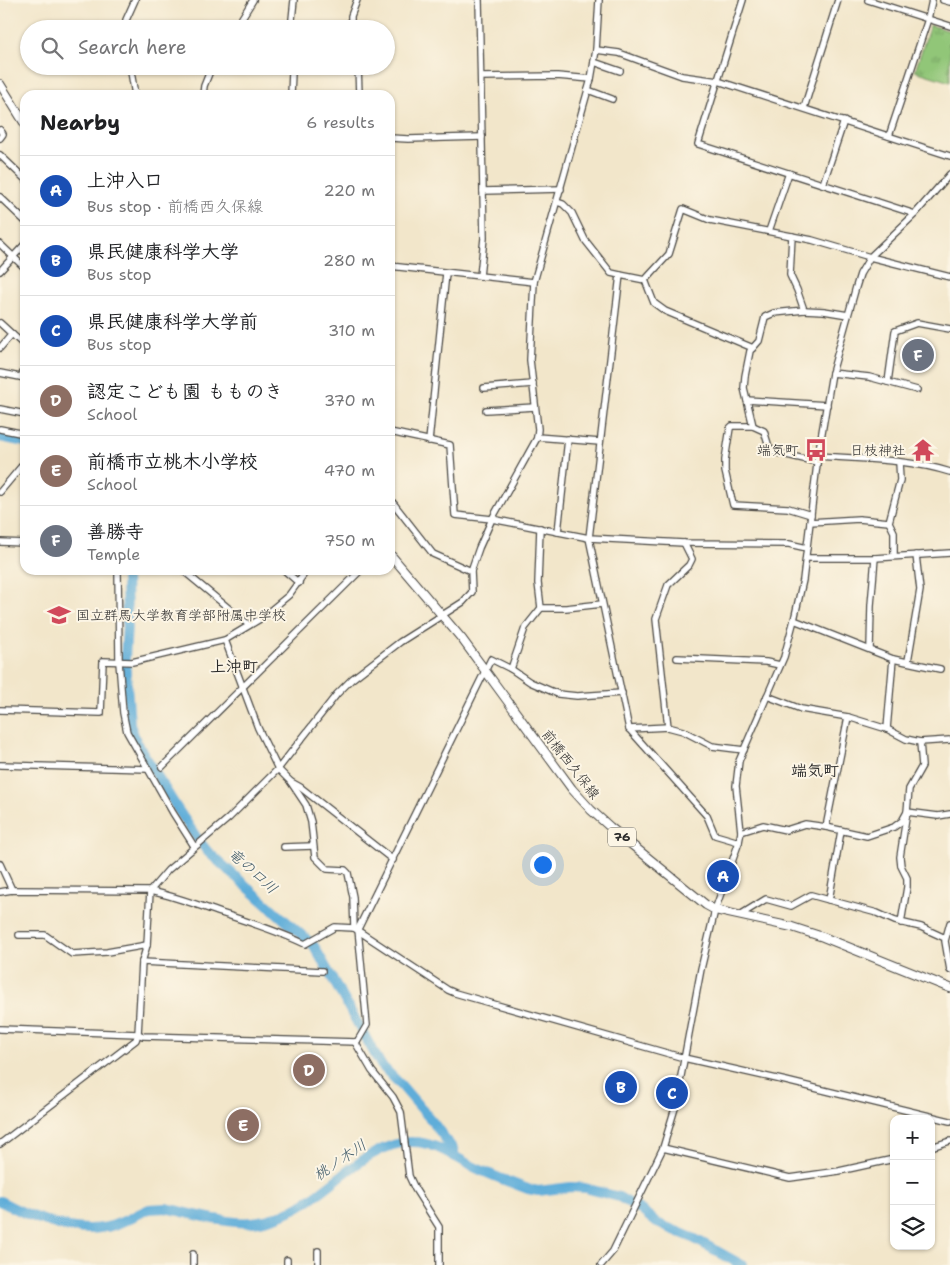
<!DOCTYPE html>
<meta charset="utf-8">
<style>
:root{--surface:#fff;--page:#f6f6f6;--text:#202124;--muted:#757577;--line:#e0e0e0;--accent:#d1495b}
body{margin:0;font-family:"Shantell Sans","Klee One",sans-serif;background:var(--page);color:var(--text)}
.controls{position:absolute;right:15px;bottom:15px;display:grid;overflow:hidden;border-radius:10px;box-shadow:0 1px 4px #0004}
.controls button{width:45px;height:45px;display:grid;place-items:center;padding:0;border:0;border-bottom:1px solid var(--line);background:var(--surface);color:var(--text);font:25px sans-serif}
.you{position:absolute;left:542px;top:864px;width:18px;height:18px;margin:-12px;border:4px solid #fff;border-radius:50%;background:#1a73e8;box-shadow:0 0 0 8px #1a73e833}
.badge{display:grid;place-items:center;width:32px;height:32px;border-radius:50%;background:var(--accent);color:#fff;font-size:16px;font-weight:700}
.pin{position:absolute;translate:-50% -50%;border:2px solid #fff;box-shadow:0 1px 5px #0006}
.list{margin:0;padding:0;list-style:none}
h2{display:flex;justify-content:space-between;align-items:center;height:65px;margin:0;padding:0 20px;font-size:21px}
h2 small{font-size:16px;font-weight:400;color:var(--muted)}
.list li{display:grid;grid-template-columns:32px 1fr auto;gap:15px;align-items:center;box-sizing:border-box;height:70px;padding:0 20px;border-top:1px solid var(--line)}
.list b{display:block;font-size:19px;white-space:nowrap}
.list p{margin:0;font-size:16px;white-space:nowrap;color:var(--muted)}
.list em{font-size:16px;font-style:normal;color:var(--muted)}
.icon{flex:none;width:28px;height:28px;fill:none;stroke:currentColor;stroke-width:2;stroke-linecap:round;stroke-linejoin:round}
.map{position:relative;flex:none;width:950px;height:1265px;overflow:hidden}
.search{position:absolute;background:var(--surface);box-shadow:0 1px 4px #0004;left:20px;top:20px;width:375px;height:55px;display:flex;align-items:center;gap:12px;box-sizing:border-box;padding:0 18px;border-radius:28px;color:var(--muted);font-size:19px}
.panel{position:absolute;background:var(--surface);box-shadow:0 1px 4px #0004;left:20px;top:90px;width:375px;height:485px;border-radius:15px}
.map>svg:first-child{display:block}
.park{fill:url(#park-tufts);stroke:#5e7852}
.lines{fill:none;stroke-linecap:round;stroke-linejoin:round}
.river{stroke:#5fadd9;stroke-width:10}
.minor-casing{stroke:#494743;stroke-width:8}
.major-casing{stroke:#494743;stroke-width:10}
.minor{stroke:#fff;stroke-width:5.5}
.major{stroke:#fff;stroke-width:8}
.labels{text-anchor:middle;stroke-width:4;stroke-linejoin:round;paint-order:stroke}
.shield{fill:#fcf5e5;stroke:#6a6863;stroke-width:1}
.shield-label{font-size:12px;font-weight:bold;fill:#2b2b2b}
.poi-label{font-size:14px;fill:#2b2b2b;stroke:#fcf5e5;text-anchor:end}
.street-label{font-size:14px;fill:#2b2b2b;stroke:#fcf5e5}
.water-label{font-size:15px;font-style:italic;fill:#3d5868;stroke:#fcf5e5}
.quarter-label{font-size:16px;font-weight:bold;fill:#2b2b2b;stroke:#fcf5e5}
</style>
<div class="map">
<svg width="950" height="1265" viewBox="0 0 950 1265">
<defs>
<pattern id="park-tufts" width="24" height="20" patternUnits="userSpaceOnUse" patternTransform="scale(1.25)"><rect width="24" height="20" fill="#91c678"/><path d="M3 7l-1-3M5 7V3M7 7l1-3M15 17l-1-3M17 17v-4M19 17l1-3" fill="none" stroke="#77a163"/></pattern>
</defs>
<rect width="100%" height="100%" fill="#fcf5e5"/>
<filter id="ink" filterUnits="userSpaceOnUse"><feTurbulence type="fractalNoise" baseFrequency=".02" numOctaves="2"/><feDisplacementMap in="SourceGraphic" scale="10" xChannelSelector="R" yChannelSelector="G"/><feConvolveMatrix kernelMatrix="1 2 1 2 8 2 1 2 1" color-interpolation-filters="sRGB"/></filter>
<filter id="wash" filterUnits="userSpaceOnUse"><feTurbulence type="fractalNoise" baseFrequency=".0096" numOctaves="4" result="noise"/><feDisplacementMap in="SourceGraphic" scale="20" xChannelSelector="R" yChannelSelector="G"/><feGaussianBlur stdDeviation="1.12" result="paint"/><feColorMatrix in="noise" values="0 0 0 0 0 0 0 0 0 0 0 0 0 0 0 0 0 1.4 0 .05"/><feComposite in="paint" operator="in"/></filter>
<g filter="url(#wash)">
<rect width="100%" height="100%" fill="#f2e6ca"/>
<path class="park" d="M930,25L950,31V82L915,71Z"/>
<g class="lines">
<g class="river">
<path d="M0,437L25,442"/>
<path d="M126,570L127,625L125,659L130,724L136,741L177,808L197,838L208,852L314,946L381,1065L400,1084L432,1121L453,1149L455,1157"/>
<path d="M0,1201C30,1217 72,1235 107,1227C122,1224 135,1215 149,1209L166,1208C190,1213 230,1225 252,1222C275,1220 297,1209 315,1196C342,1177 377,1141 413,1142C434,1142 453,1156 472,1166C490,1175 509,1182 528,1189L538,1191L571,1187L585,1188L619,1197L641,1210L657,1223L693,1238L742,1265"/>
</g>
</g>
</g>
<g filter="url(#ink)">
<g class="lines">
<defs>
<g id="minor">
<path d="M479,0L484,238L480,276"/>
<path d="M743,0L698,144L915,214"/>
<path d="M868,0L950,26"/>
<path d="M943,0L950,2"/>
<path d="M125,29L126,20L135,0"/>
<path d="M235,29L253,0"/>
<path d="M291,29L294,0"/>
<path d="M351,29V16L357,0"/>
<path d="M596,50L619,53L682,76L718,81L950,156"/>
<path d="M594,62L620,71"/>
<path d="M130,66L135,95"/>
<path d="M290,66L292,72L291,95"/>
<path d="M358,66L359,95"/>
<path d="M481,77L557,76L591,79"/>
<path d="M588,90L612,99"/>
<path d="M203,95L204,86L212,66"/>
<path d="M804,108L838,0"/>
<path d="M0,130L3,134L0,138"/>
<path d="M889,136L928,19L932,0"/>
<path d="M390,138L408,139L482,137"/>
<path d="M0,155L25,179"/>
<path d="M823,184L844,121"/>
<path d="M483,191L561,189"/>
<path d="M0,197L25,221"/>
<path d="M557,202L563,204L572,213L585,240L611,273L620,275"/>
<path d="M769,231L789,173"/>
<path d="M792,236L790,275L797,290L804,310L774,313L765,317L759,341L750,351L745,376L744,388L753,426H732L730,428L725,460V471L733,505L788,508L811,515"/>
<path d="M0,244L25,268"/>
<path d="M390,266L534,282"/>
<path d="M0,271L25,244"/>
<path d="M645,280L620,275L589,538L629,729L707,816L715,835L739,842"/>
<path d="M645,280L669,254L683,209L710,220L812,240L870,257L950,277"/>
<path d="M645,280L654,303L665,311L753,348"/>
<path d="M804,310L824,311L848,315"/>
<path d="M0,323L25,346"/>
<path d="M0,348L12,334"/>
<path d="M0,373L25,378"/>
<path d="M832,373L869,377L917,390"/>
<path d="M21,377L25,368"/>
<path d="M888,382L895,331L917,323L950,329"/>
<path d="M484,388L533,384"/>
<path d="M747,400L827,405"/>
<path d="M0,409L25,414"/>
<path d="M486,410L535,407"/>
<path d="M753,426L764,431L769,447L774,452L817,462"/>
<path d="M0,429L25,434"/>
<path d="M390,432L450,445L455,515L492,519L589,538L684,543L789,544L807,548"/>
<path d="M537,437L600,442"/>
<path d="M429,441L446,273"/>
<path d="M818,456C862,459 908,459 950,472"/>
<path d="M0,492L25,462"/>
<path d="M390,499L433,554L471,571"/>
<path d="M810,522L859,519L889,522"/>
<path d="M540,528L538,583L541,608H566L602,604"/>
<path d="M558,532L568,439"/>
<path d="M0,542L25,543"/>
<path d="M894,556V532L889,522L900,480L899,462"/>
<path d="M806,558H875L950,553"/>
<path d="M118,570L119,662L123,713L127,732L173,813L194,846"/>
<path d="M180,570L186,573L249,625"/>
<path d="M284,570L299,583"/>
<path d="M794,620L893,659L887,729"/>
<path d="M225,640L258,728L278,769L290,781L306,805L311,822L315,857L327,869L345,870L348,873L353,897L354,928"/>
<path d="M870,649L871,605L875,558"/>
<path d="M677,658L766,662L780,665"/>
<path d="M893,659L940,669"/>
<path d="M908,661L920,590L916,555"/>
<path d="M511,669L525,628L541,608"/>
<path d="M767,696L801,709L848,717L887,729L906,739L920,742L950,740"/>
<path d="M0,710L101,713L103,661L132,662L225,640L260,619L289,595L307,570"/>
<path d="M668,727L656,619L668,585L689,565L692,559L684,543"/>
<path d="M629,729L668,727L683,731L712,746L744,750"/>
<path d="M0,765L148,769"/>
<path d="M162,767L361,570"/>
<path d="M291,782L300,787L393,860"/>
<path d="M826,827L848,717"/>
<path d="M841,831L829,900L877,913L895,921L921,927L945,938"/>
<path d="M741,832L763,825L786,830L805,824L826,827L867,836L894,827L902,821L907,812L909,789L922,766L920,742"/>
<path d="M284,847L313,846"/>
<path d="M0,864L12,890"/>
<path d="M0,892L12,890L150,891C174,896 198,905 221,913C249,922 278,931 305,944L335,927L354,928L448,990L455,993L684,1058L786,1081L950,1121"/>
<path d="M740,915L766,899L791,906L811,895L829,900"/>
<path d="M901,923L907,887V878L901,866L900,857L907,812L938,816L950,814"/>
<path d="M950,923L945,941L950,970"/>
<path d="M19,935H45L72,954L107,952L147,945"/>
<path d="M142,962L322,971"/>
<path d="M0,1029L138,1034L143,1036L357,1042L367,1025L358,929L491,659L511,669L530,682L558,694L577,696L622,693"/>
<path d="M355,1042L372,1071L393,1097L401,1112L409,1176L415,1189L439,1227V1265"/>
<path d="M0,1144L136,1040L138,1034L142,962L147,945L150,891L168,870L229,818L278,769L337,694L352,679L400,642L463,602L472,592L471,571L479,548L492,519L537,438L538,429L530,360L534,282L591,79L596,50L599,0"/>
<path d="M931,1147L950,1141"/>
<path d="M663,1148L790,1178L839,1171L894,1159"/>
<path d="M193,1265V1254"/>
<path d="M287,1265V1260"/>
<path d="M318,1265V1251"/>
<path d="M601,1265L613,1251L663,1148L675,1108L701,969L715,910L739,842L741,832L736,786L739,761L784,657L794,620L803,580L818,456L832,373L856,287L860,274L870,257L915,214L950,174"/>
</g>
<g id="major">
<path d="M0,84L25,124"/>
<path d="M390,554L462,639L572,789L591,810L610,827L706,905L715,910L792,927L823,937L950,988"/>
</g>
</defs>
<use href="#minor" class="minor-casing"/>
<use href="#major" class="major-casing"/>
<use href="#minor" class="minor"/>
<use href="#major" class="major"/>
</g>
</g>
<defs>
<symbol id="bus-bare" viewBox="-9 -9 18 18"><path d="M-5-6H5V4H4V6H2V4H-2V6H-4V4H-5ZM-3.5-4V0h7V-4ZM-3.5 1.2v1.5H-2V1.2ZM2 1.2v1.5H3.5V1.2Z" fill="#d1495b" stroke="#fcf5e5" stroke-width="2.5" paint-order="stroke"/></symbol>
<symbol id="temple-bare" viewBox="-9 -9 18 18"><path d="M0-6L5-2H3V0L6.5 2.5H4V6H1.5V3h-3V6H-4V2.5H-6.5L-3 0V-2H-5Z" fill="#d1495b" stroke="#fcf5e5" stroke-width="2.5" paint-order="stroke"/></symbol>
<symbol id="school-bare" viewBox="-9 -9 18 18"><path d="M0-5L7-2L0 1L-7-2ZM-4 1L0 2.5L4 1V4Q0 6-4 4Z" fill="#d1495b" stroke="#fcf5e5" stroke-width="2.5" paint-order="stroke"/></symbol>
</defs>
<g fill-rule="evenodd">
<use href="#bus-bare" x="800" y="434" width="32" height="32"/>
<use href="#temple-bare" x="907" y="434" width="32" height="32"/>
<use href="#school-bare" x="43" y="599" width="32" height="32"/>
</g>
<g class="labels">
<rect class="shield" x="608" y="827.5" width="28" height="19" rx="4"/>
<g class="shield-label">
<text x="622" y="841">76</text>
</g>
<g class="poi-label">
<text x="799" y="455">端気町</text>
<text x="906" y="455">日枝神社</text>
<text x="76" y="620" text-anchor="start">国立群馬大学教育学部附属中学校</text>
</g>
<g class="street-label">
<text transform="translate(571 764) rotate(52)" y="5">前橋西久保線</text>
</g>
<g class="water-label">
<text transform="translate(253 871) rotate(42)" y="5">竜の口川</text>
<text transform="translate(340 1160) rotate(-34)" y="5">桃ノ木川</text>
</g>
<g class="quarter-label">
<text x="234" y="672">上沖町</text>
<text x="815" y="776">端気町</text>
</g>
</g>
</svg>
<div class="controls">
<button>+</button>
<button>−</button>
<button><svg class="icon" aria-label="layers" viewBox="0 0 24 24"><path d="M12 4l9 5-9 5-9-5zM3 14l9 5 9-5"/></svg></button>
</div>
<div class="you"></div>
<div class="pin badge" style="left:723px;top:876px;background:#1a4fb4">A</div>
<div class="pin badge" style="left:621px;top:1087px;background:#1a4fb4">B</div>
<div class="pin badge" style="left:672px;top:1093px;background:#1a4fb4">C</div>
<div class="pin badge" style="left:309px;top:1070px;background:#8d6e63">D</div>
<div class="pin badge" style="left:243px;top:1125px;background:#8d6e63">E</div>
<div class="pin badge" style="left:918px;top:355px;background:#6b7280">F</div>
<div class="search"><svg class="icon" aria-label="search" viewBox="0 0 24 24"><circle cx="10" cy="10" r="6"/><path d="M15 15l6 6"/></svg>Search here</div>
<section class="panel">
<h2>Nearby<small>6 results</small></h2>
<ul class="list">
<li><span class="badge" style="background:#1a4fb4">A</span><div><b>上沖入口</b><p>Bus stop · 前橋西久保線</p></div><em>220 m</em></li>
<li><span class="badge" style="background:#1a4fb4">B</span><div><b>県民健康科学大学</b><p>Bus stop</p></div><em>280 m</em></li>
<li><span class="badge" style="background:#1a4fb4">C</span><div><b>県民健康科学大学前</b><p>Bus stop</p></div><em>310 m</em></li>
<li><span class="badge" style="background:#8d6e63">D</span><div><b>認定こども園 もものき</b><p>School</p></div><em>370 m</em></li>
<li><span class="badge" style="background:#8d6e63">E</span><div><b>前橋市立桃木小学校</b><p>School</p></div><em>470 m</em></li>
<li><span class="badge" style="background:#6b7280">F</span><div><b>善勝寺</b><p>Temple</p></div><em>750 m</em></li>
</ul>
</section>
</div>
